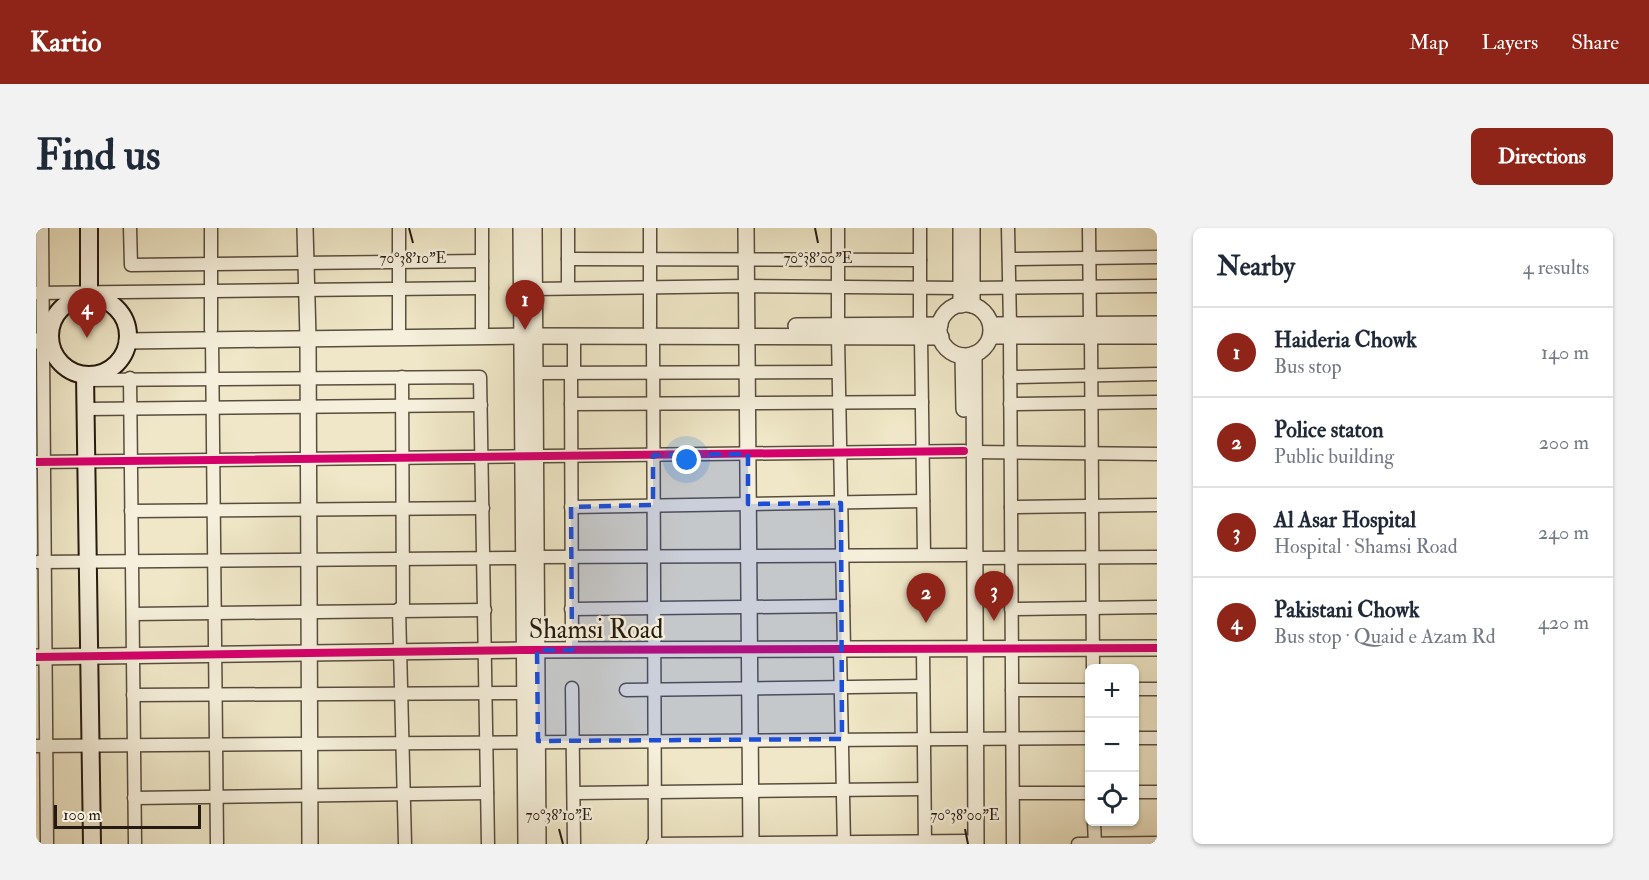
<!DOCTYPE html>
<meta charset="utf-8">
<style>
:root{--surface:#fff;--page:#f2f2f3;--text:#1f2937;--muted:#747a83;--line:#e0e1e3;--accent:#8f2418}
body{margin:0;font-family:"IM FELL Double Pica",serif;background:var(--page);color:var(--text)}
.controls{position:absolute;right:18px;bottom:18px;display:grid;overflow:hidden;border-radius:9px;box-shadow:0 2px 4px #0004}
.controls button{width:54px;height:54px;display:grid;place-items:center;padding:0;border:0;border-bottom:2px solid var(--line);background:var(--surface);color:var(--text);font:30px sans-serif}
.scale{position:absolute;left:18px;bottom:15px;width:147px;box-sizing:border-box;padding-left:6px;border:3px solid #251a11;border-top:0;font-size:16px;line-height:21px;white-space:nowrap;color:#251a11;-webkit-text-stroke:4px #f5efdb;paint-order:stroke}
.you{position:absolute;left:651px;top:232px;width:21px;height:21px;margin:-15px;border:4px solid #fff;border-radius:50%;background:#1a73e8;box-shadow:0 0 0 9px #1a73e833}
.badge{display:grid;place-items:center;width:39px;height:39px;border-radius:50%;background:var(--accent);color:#fff;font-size:20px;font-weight:700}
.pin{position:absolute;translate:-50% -50px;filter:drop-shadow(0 2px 3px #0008)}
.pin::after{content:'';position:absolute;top:32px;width:21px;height:18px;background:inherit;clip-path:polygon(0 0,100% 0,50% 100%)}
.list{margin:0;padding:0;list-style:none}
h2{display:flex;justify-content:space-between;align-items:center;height:78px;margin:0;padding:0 24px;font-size:26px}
h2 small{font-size:20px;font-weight:400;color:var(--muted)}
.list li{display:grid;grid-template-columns:39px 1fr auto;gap:18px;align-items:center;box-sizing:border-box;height:90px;padding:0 24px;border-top:2px solid var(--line)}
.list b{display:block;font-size:22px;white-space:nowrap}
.list p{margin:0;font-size:20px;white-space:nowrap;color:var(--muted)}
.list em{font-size:20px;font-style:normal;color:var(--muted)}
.icon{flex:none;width:33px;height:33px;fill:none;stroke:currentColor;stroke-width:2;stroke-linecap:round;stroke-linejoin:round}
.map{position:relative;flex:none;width:1121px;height:616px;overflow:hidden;border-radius:9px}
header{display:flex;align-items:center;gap:36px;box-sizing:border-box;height:84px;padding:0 30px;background:var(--accent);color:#fff}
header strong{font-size:28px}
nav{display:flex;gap:33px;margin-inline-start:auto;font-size:21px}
.intro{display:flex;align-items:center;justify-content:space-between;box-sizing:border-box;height:144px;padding:0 36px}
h1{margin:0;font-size:42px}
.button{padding:15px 27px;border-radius:9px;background:var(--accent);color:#fff;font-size:21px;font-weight:700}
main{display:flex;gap:36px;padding:0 36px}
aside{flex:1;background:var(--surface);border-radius:9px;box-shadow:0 2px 4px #0004}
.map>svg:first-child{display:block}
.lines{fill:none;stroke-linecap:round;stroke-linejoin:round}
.minor-casing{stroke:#584d3e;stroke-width:15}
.tertiary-casing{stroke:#584d3e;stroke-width:18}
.secondary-casing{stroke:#251a11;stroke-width:20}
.minor{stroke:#f5efdb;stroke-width:12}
.tertiary{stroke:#f5efdb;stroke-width:15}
.secondary{stroke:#f5efdb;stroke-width:16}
.cycleway-casing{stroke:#f5efdb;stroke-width:11}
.cycleway{stroke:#d6006c;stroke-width:8}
.marked{fill:#1d4ed8;fill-opacity:0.2;stroke:#1d4ed8;stroke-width:4.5;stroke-dasharray:12 8;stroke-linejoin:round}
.ticks{fill:none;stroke:#251a11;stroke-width:2}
.labels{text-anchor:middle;stroke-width:5;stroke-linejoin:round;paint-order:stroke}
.street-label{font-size:26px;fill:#251a11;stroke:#f5efdb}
.ticks-label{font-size:15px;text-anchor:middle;fill:#251a11;stroke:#f5efdb;stroke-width:5;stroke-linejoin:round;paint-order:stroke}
</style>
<header>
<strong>Kartio</strong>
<nav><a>Map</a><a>Layers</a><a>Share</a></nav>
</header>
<div class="intro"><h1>Find us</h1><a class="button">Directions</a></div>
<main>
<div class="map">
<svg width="1121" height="616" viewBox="0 0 1121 616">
<rect width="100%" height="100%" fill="#efe7c7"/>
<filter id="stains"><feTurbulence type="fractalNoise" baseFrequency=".00333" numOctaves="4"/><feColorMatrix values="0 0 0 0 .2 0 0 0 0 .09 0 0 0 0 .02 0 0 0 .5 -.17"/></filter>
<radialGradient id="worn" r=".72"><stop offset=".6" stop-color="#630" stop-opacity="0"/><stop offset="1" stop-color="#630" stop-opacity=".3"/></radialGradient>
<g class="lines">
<defs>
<g id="minor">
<path d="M6,0L11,616"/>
<path d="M94,0L95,37L446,33"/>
<path d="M175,0V102"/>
<path d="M363,0V101"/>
<path d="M446,0V100"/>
<path d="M614,0V99"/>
<path d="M802,0V98"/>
<path d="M884,0V97"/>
<path d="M972,0L974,97"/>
<path d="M1053,0L1054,96"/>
<path d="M532,31L884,32"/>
<path d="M973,31L1121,29"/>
<path d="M532,60V0"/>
<path d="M936,60L1121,58"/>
<path d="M498,61L711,58L925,60"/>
<path d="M0,65L446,60"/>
<path d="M617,108L619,616"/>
<path d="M974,108L977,616"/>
<path d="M1055,108L1057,440"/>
<path d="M802,109L808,422"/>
<path d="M885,110L888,326"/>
<path d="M176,111L181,616"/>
<path d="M499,145L802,144"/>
<path d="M366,149L367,381"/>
<path d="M974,149L1121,146"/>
<path d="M94,150L99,616"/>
<path d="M49,152L444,149L452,616"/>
<path d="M535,176L886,174"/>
<path d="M974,176L1121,174"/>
<path d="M50,181L445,177"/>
<path d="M938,224L1121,226"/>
<path d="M0,234L928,223"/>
<path d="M535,279L887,273"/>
<path d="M975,279L1121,277"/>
<path d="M95,283L447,280"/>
<path d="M500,329L929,327"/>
<path d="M939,330L1121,329"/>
<path d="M2,334L486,330"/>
<path d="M363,381L369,616"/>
<path d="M535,381L807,378"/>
<path d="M975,381L1121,379"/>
<path d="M97,386L449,382"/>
<path d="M887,421L889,616"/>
<path d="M536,422L535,146L538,141V108"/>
<path d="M804,422L808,616"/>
<path d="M536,460L538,616"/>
<path d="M1098,461H1121"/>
<path d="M590,462L887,458"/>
<path d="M976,462H1054"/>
<path d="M97,467L488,465"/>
<path d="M1098,510H1121"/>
<path d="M0,518L1054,510"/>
<path d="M1098,564H1121"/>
<path d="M538,565L888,561"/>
<path d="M977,565H1054"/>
<path d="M98,570L451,565"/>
<path d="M1058,594L1059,616"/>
<path d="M617,616L930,613"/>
<path d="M1042,616L1121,615"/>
</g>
<g id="tertiary">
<path d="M269,0L272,110L274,616"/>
<path d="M485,0L490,616"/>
<path d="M498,0L502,616"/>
<path d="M710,0L715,616"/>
<path d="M925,0V77"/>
<path d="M936,0V77"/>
<circle cx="929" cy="102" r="26"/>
<path d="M961,97L1121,96"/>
<path d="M760,98L904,97"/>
<path d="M955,108H1121"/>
<path d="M0,113L14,114"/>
<path d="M91,113L486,108L905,109"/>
<path d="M938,126L940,616"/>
<path d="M927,128L928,181"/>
<path d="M0,429L486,422L1121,420"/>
</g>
<g id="secondary">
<path d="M53,0V70"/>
<circle cx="53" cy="108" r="39"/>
<path d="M49,147L56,616"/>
</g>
</defs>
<use href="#minor" class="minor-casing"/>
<use href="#tertiary" class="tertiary-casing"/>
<use href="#secondary" class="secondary-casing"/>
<use href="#minor" class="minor"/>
<use href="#tertiary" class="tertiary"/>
<use href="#secondary" class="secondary"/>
<defs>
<g id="cycleway">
<path d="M0,234L928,223"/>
<path d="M0,429L486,422L1121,420"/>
</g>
</defs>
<use href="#cycleway" class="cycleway-casing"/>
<use href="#cycleway" class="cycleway"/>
</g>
<path class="marked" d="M712,226V276L805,275L806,511L502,513L501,422H536L535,279L617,277V227Z"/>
<path class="ticks" d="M373,0L377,15M779,0L782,15M523,601L527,616M929,601L932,616"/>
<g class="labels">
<g class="street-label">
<text x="560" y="410">Shamsi Road</text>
</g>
</g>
<g class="ticks-label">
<text x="377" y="35">70°38'10"E</text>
<text x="782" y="35">70°38'00"E</text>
<text x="523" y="592">70°38'10"E</text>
<text x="929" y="592">70°38'00"E</text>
</g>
<rect width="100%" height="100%" filter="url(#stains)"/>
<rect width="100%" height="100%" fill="url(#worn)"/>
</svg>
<div class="controls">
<button>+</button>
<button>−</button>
<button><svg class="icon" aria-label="locate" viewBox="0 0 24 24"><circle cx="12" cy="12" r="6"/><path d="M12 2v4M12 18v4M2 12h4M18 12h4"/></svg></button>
</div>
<div class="scale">100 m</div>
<div class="you"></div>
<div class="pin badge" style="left:489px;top:102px">1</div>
<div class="pin badge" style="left:890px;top:395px">2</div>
<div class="pin badge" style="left:958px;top:393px">3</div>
<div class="pin badge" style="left:51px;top:110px">4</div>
</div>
<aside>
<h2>Nearby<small>4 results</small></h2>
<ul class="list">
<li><span class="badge">1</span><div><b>Haideria Chowk</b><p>Bus stop</p></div><em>140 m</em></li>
<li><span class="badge">2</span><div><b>Police staton</b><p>Public building</p></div><em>200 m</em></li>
<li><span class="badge">3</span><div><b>Al Asar Hospital</b><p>Hospital · Shamsi Road</p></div><em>240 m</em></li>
<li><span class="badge">4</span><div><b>Pakistani Chowk</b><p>Bus stop · Quaid e Azam Rd</p></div><em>420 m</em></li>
</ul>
</aside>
</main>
